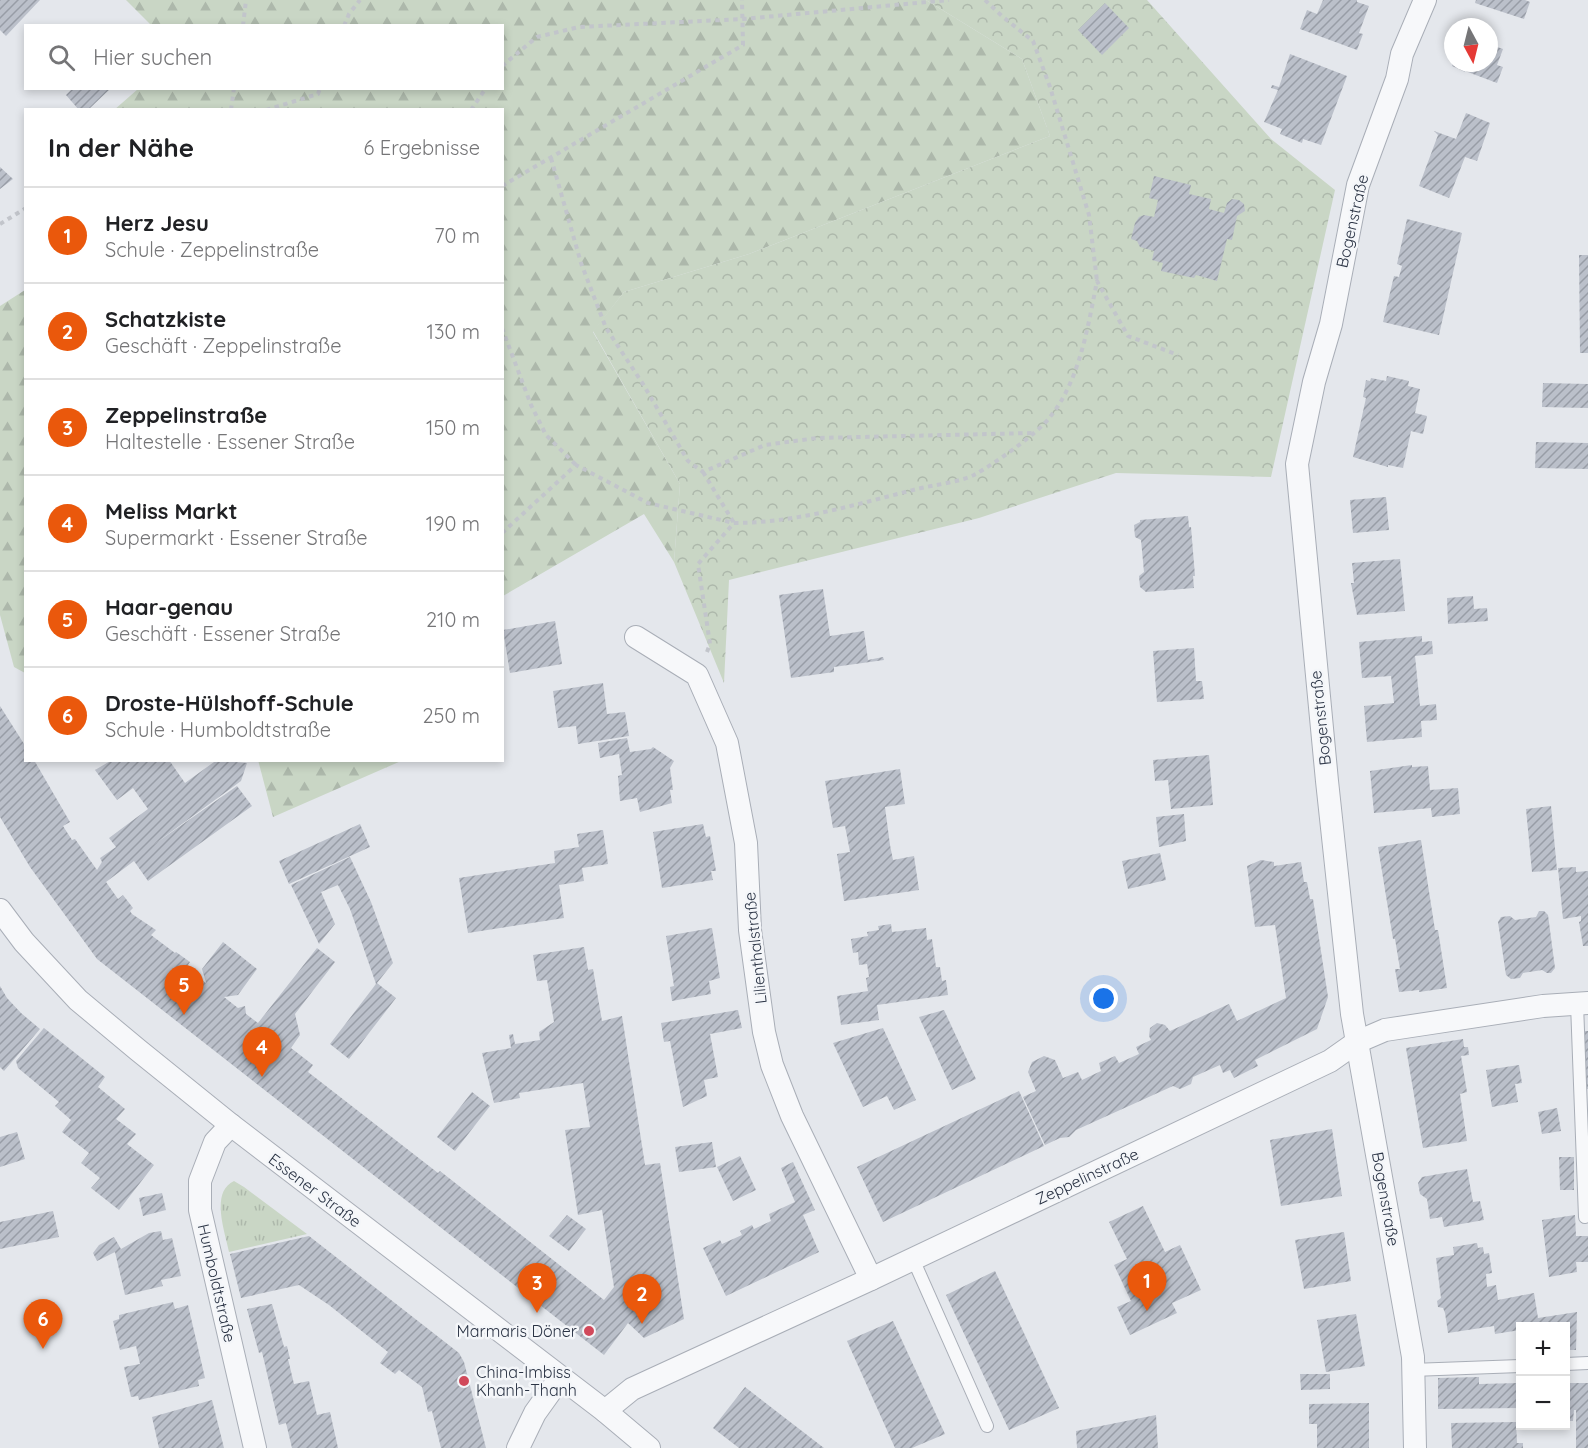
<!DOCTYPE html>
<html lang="de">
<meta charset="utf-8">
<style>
:root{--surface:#fff;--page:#f2f2f2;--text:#202124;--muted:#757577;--line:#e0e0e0;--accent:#ea580c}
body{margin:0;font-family:Quicksand,sans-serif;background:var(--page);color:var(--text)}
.controls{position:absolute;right:18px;bottom:18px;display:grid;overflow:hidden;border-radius:0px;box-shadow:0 3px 9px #0003}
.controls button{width:54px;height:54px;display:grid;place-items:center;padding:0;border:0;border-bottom:2px solid var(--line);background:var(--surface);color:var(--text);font:30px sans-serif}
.compass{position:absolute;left:1444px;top:18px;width:54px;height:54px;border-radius:50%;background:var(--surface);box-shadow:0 3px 9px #0003;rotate:173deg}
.you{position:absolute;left:1104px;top:999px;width:21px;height:21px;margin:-15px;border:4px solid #fff;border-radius:50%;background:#1a73e8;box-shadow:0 0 0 9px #1a73e833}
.badge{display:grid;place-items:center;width:39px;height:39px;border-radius:50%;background:var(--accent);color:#fff;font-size:20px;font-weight:700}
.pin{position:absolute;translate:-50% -50px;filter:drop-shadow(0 2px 3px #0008)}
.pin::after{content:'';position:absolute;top:32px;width:21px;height:18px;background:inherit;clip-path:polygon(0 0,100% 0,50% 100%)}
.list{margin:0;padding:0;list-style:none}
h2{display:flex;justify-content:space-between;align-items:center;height:78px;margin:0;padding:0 24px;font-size:26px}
h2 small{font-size:20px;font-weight:400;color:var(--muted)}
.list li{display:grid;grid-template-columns:39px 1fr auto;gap:18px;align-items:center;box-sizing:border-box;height:96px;padding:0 24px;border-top:2px solid var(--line)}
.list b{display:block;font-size:22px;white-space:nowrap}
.list p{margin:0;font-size:20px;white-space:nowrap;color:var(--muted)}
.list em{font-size:20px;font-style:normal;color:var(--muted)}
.icon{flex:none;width:33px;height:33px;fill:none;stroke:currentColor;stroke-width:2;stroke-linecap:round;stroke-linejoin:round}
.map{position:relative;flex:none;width:1588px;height:1448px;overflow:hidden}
.search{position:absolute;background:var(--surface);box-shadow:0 3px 9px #0003;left:24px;top:24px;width:480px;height:66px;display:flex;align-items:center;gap:15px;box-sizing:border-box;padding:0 21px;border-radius:0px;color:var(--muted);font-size:22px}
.panel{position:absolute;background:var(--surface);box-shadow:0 3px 9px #0003;left:24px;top:108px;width:480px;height:654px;border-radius:0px}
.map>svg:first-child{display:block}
.grass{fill:url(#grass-tufts)}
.forest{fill:url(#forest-firs)}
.park{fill:url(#park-crowns)}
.building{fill:url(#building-hatch)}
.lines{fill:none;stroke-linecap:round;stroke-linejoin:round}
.lane-casing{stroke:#a9aeb7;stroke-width:14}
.street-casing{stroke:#a9aeb7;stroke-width:24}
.path{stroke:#c2c5cb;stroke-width:4;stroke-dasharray:4.5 4.5;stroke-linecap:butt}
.lane{stroke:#f7f8fa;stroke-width:12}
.street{stroke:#f7f8fa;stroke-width:22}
.poi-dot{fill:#d1495b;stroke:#f4f6f9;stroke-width:2}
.labels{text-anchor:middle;stroke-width:5;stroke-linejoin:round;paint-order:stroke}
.street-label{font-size:16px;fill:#2b3445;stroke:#f4f6f9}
.poi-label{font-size:16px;fill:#2b3445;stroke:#f4f6f9;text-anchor:end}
</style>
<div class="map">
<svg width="1588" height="1448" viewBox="0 0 1588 1448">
<defs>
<pattern id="grass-tufts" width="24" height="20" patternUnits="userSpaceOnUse" patternTransform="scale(1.5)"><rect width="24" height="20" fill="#c9d6c5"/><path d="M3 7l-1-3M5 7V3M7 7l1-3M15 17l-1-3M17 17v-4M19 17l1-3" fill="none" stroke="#adb8ab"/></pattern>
<pattern id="forest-firs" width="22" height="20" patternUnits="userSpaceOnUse" patternTransform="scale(1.5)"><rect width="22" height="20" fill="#c9d6c5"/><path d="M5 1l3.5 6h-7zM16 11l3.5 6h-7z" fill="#adb8ab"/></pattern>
<pattern id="park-crowns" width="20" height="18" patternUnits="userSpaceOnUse" patternTransform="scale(1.5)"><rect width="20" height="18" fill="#c9d6c5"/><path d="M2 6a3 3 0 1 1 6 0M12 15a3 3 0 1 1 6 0" fill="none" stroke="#adb8ab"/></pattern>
<pattern id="building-hatch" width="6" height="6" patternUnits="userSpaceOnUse" patternTransform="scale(1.5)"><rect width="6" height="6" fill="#bbc0ca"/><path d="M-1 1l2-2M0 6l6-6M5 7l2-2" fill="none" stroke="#989da6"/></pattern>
</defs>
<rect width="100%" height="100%" fill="#e4e7ec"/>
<path class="grass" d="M234,1181L244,1187L307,1234L229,1252C225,1232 210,1192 234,1181Z"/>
<g class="forest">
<path d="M126,0H926L1022,59L1050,136L749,254L624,292L593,332L680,484L674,562L644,514L503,596L502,110H114L138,89L502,88V26L151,25Z"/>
<path d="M25,290V673L14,667L0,615V306Z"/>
<path d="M258,760H401V761L273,817Z"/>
</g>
<path class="park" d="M926,0H1147L1271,139L1335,190L1271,477L1116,473L979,518L729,580L724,683L674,562L680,484L593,331L624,292L749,254L1050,136L1022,59Z"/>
<g class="building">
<path d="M0,0H40L6,36L0,30Z"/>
<path d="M1323,0H1357V2L1369,6L1359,33L1363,34L1357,50L1300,29L1307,10L1317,14Z"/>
<path d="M1476,0H1525L1530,2L1524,19L1475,3Z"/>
<path d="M1105,3L1129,28L1102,55L1078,30Z"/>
<path d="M1489,44L1503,49L1497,65L1503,67L1497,83L1465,71V72L1452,66L1453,63H1489Z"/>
<path d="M1290,54L1347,76L1321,145L1303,139L1302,143L1280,134L1282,129L1264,122L1278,90L1271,88L1272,85L1279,87Z"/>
<path d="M73,88H111L88,110H79L66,95Z"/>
<path d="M1466,113L1490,123L1477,161L1465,157L1449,198L1419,186L1438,135L1434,131L1456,139Z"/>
<path d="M0,167L13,179L0,189Z"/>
<path d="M1154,176L1191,185L1189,194L1211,199L1209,209L1224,213L1227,203L1232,199L1239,200L1244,204L1245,211L1237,216L1232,240L1227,239L1217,281L1196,275L1194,278L1161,271L1163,263L1152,260L1154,251L1140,247L1137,241L1131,239L1135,223L1139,217L1144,215L1154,217L1158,200L1149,198Z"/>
<path d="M1407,219L1462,233L1439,335L1383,322L1394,276L1399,277L1402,266L1397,264Z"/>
<path d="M1579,255H1588V353H1580Z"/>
<path d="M1387,376L1409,381L1408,386L1420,389L1415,413L1427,416L1423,434L1411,431L1403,468L1388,465V467L1353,457L1366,398L1363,397L1366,380L1370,381L1371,378L1386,381Z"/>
<path d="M1543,383L1588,384V408L1542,407Z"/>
<path d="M1536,442L1588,443V469L1535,468Z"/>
<path d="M1386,497L1389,530L1353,533L1350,500Z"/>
<path d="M1188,516L1189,527H1191L1195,576H1193L1194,588L1146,592L1140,587L1139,576L1144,572L1141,540L1135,537L1134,525L1140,522V520Z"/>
<path d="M1400,559L1405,611L1357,615L1351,583H1354L1352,563Z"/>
<path d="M823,589L830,636L864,631L868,660L883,657L884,660L834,667V672L791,678L779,595Z"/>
<path d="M1473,596L1474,609L1487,608L1488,621L1448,624L1447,598Z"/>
<path d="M555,621L562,664L510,673L503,630Z"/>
<path d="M1422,636V642L1432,641L1433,654L1415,656L1420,706L1436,704L1437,720L1421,721L1422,737L1367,742L1364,706L1394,703L1391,676L1362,678L1359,642Z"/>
<path d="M1194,648L1196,681H1202L1204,699L1157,702L1153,651Z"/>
<path d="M603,683L607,714L625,712L629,736L578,744L576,726L558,728L553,691Z"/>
<path d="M0,706L26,747V760H34L70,822L63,826L72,840L75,839L97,870L102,862L100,858L116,847L109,838L148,809L133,788L117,800L95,770L112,760H169L185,783L214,762L212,760L247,763L241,781L149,848L237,786L252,806L148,881L134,861L106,882L118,899L123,895L133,908L130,911L132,914L156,930L151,935L175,953L176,952L190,962L186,968L206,983L202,969L223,942L257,969L238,995L224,997L238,1008L245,1006L246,1014L258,1023L317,948L335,962L295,1014L300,1035L291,1048L313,1065L308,1072L438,1173L440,1171L604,1300L614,1287L602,1210L578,1215L565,1130L590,1127L583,1083L519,1093L520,1098L494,1103L482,1053L511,1048L509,1035L513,1034L515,1044L540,1040L539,1032L554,1022L547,980L537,981L533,955L584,947L588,970L593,969L602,1021L622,1016L645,1165L660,1163L684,1319L644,1338L628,1323L604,1355L97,959L30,867L0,817Z"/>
<path d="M627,738L630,752L651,749L653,747L674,761L670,768L673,790H670L672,803L640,812L637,798L620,801L618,776L622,775L619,754L600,758L598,743Z"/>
<path d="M1209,755L1213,805L1171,809L1168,780L1155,781L1153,760Z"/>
<path d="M1412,765V767L1428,766L1430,790L1458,788L1460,814L1432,817L1431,808L1374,813L1370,771Z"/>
<path d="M900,769L905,804L885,807L890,845L893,860L914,856L919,890L844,901L837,854L850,852L845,826L833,828L825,781Z"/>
<path d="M1551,806L1557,870L1532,872L1526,809Z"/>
<path d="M1184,814L1186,841L1159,847L1156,817Z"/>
<path d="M360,824L370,847L289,884L279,861Z"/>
<path d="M703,824L706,837L710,836L716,871H711L713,880L662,888L653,832Z"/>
<path d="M603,830L608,864L582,868L584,881L559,885L564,918L468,933L459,878L555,863L554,851L579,847L577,834Z"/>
<path d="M1421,840L1435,930H1438L1447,988L1419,992V990L1399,992L1395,969H1400L1395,939H1393L1378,847Z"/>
<path d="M1160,853L1166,880L1128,889L1122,861Z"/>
<path d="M350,857L371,902L393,963L377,983L396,998L349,1059L330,1044L376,984L350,909L338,885L321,892L335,924L319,944L291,885Z"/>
<path d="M1261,860L1274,862V866L1301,862L1304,882H1307L1310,899H1313L1328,997L1317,1029L1255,1060L1258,1066L1234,1078L1230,1070L1223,1073L1220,1065L1193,1077L1191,1084L1180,1089L1173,1086L1076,1130L1069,1137L1060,1138L1045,1145L1023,1097L1036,1091L1028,1072L1032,1062L1044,1056L1055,1060L1063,1078L1078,1072L1082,1080L1101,1071L1099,1063L1115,1056L1119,1063L1139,1054L1136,1047L1151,1040L1149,1036L1150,1028L1157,1023L1165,1025L1170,1031L1229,1004L1237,1021L1286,998L1275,925L1255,927L1247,866Z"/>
<path d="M1576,867V872L1588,871V946H1583L1579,922L1581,921V916L1563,919L1558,868Z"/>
<path d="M1539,911H1544L1548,915L1555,968L1551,973H1547L1542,970L1536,971L1523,973L1520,978L1511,979L1506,975L1498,922L1501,917L1510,916L1515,920L1536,917Z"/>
<path d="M891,924L892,932L926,928L927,940L932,939L936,967H940L942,981L946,980L948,995L877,1005L879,1020L841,1025L837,996L868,991L866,978L869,977L867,964L859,965L858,952L853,953L851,939L868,936L867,932L879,930L878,926Z"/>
<path d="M712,928L720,978L709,981L711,994L672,1001L670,987L674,986L666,936Z"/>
<path d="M0,986L7,998L21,1013L40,1029L4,1071L0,1067Z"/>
<path d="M738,1010L742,1028L710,1034L718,1077L704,1080L707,1096L683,1107L670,1041L664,1042L661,1023Z"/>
<path d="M944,1010L976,1079L952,1090L919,1017Z"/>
<path d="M44,1028L105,1077L98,1087L125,1109L116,1119L136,1134L127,1144L154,1165L119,1210L91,1188L100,1178L81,1163L89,1153L62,1132L71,1120L55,1106L59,1102L18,1068L16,1061Z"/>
<path d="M883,1028L916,1100L894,1110L887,1096L863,1107L833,1043Z"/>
<path d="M1585,1031H1588V1089H1586V1074H1584Z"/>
<path d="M1463,1039L1464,1047H1468L1469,1055L1461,1056L1467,1092L1460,1094L1467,1141L1423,1148L1406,1048Z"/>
<path d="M1519,1065L1522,1083L1515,1084L1518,1102L1492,1107L1486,1070Z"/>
<path d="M1019,1091L1044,1146L883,1222L857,1167Z"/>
<path d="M472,1092L490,1106L455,1151L437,1137Z"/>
<path d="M1557,1108L1561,1131L1542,1134L1538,1112Z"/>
<path d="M1332,1129L1342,1196L1281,1206L1270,1140Z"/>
<path d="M17,1132L25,1159L0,1167V1137Z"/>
<path d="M712,1142L716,1167L679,1172L675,1147Z"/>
<path d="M740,1156L756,1190L733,1201L717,1167Z"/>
<path d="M1559,1157H1574V1190H1560Z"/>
<path d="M793,1162L815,1210L803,1215L819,1252L726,1296L703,1248L720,1240L722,1244L742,1235L740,1231L752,1225L754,1229L771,1221L769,1214L795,1202L781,1168Z"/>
<path d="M1467,1169L1473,1202L1480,1201L1484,1220L1444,1227L1442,1217L1430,1219L1427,1199L1420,1194L1418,1183L1422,1177Z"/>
<path d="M162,1193L166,1210L143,1216L139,1198Z"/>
<path d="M1143,1206L1165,1252L1180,1245L1201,1290L1172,1303L1177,1313L1130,1335L1117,1307L1131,1301L1114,1265L1127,1259L1109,1222Z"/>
<path d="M53,1211L59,1237L0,1249V1222Z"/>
<path d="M567,1215L586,1229L569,1251L549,1236Z"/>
<path d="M1575,1215L1576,1236H1588V1262H1576L1577,1272L1549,1277L1542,1220Z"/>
<path d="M161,1231L163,1240L172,1238L181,1276L161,1280L163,1286L125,1295L115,1252L97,1261L93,1253L99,1245L114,1237L121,1249L149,1233Z"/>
<path d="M1344,1232L1351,1281L1304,1289L1295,1240Z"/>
<path d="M309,1236L459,1353L464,1362L486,1448H441L432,1411L428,1412L422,1387L399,1370L395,1374L380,1363L388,1352L329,1305L299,1285L241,1298L230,1254Z"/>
<path d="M1477,1243L1478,1248L1483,1247L1484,1254L1489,1253L1492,1273L1486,1274L1487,1287L1496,1285L1498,1300L1534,1293L1538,1318L1577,1312L1576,1350H1566V1326H1521L1520,1330L1495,1334L1494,1326L1448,1333L1445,1313L1443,1308L1438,1307L1437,1301L1441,1298L1436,1258L1454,1255L1453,1247Z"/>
<path d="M995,1271L1059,1408L1009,1430L946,1295Z"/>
<path d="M173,1302L175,1309L188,1305L205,1378L198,1380L199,1386L139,1400L138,1396L131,1397L124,1367L140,1364L136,1346L120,1350L113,1321L119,1319V1315Z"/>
<path d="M272,1304L284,1347L287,1346L290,1359H288L294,1384L309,1381L317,1415L330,1412L338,1448H292L286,1423L279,1425L262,1352L259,1353L247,1309Z"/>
<path d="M1356,1314L1365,1366L1326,1372L1317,1320Z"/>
<path d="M893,1321L945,1434L912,1448H895L847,1341Z"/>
<path d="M1300,1374H1330V1389L1301,1390Z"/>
<path d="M1479,1377V1384L1520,1383V1408L1438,1409V1378Z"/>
<path d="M1566,1383H1588V1448H1576V1410H1574L1573,1421H1566Z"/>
<path d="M745,1387L824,1448H739L713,1428Z"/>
<path d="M212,1400L224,1448H159L152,1417Z"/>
<path d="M1369,1403V1448H1317V1424H1309V1404Z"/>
<path d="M1156,1415L1158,1448H1077L1076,1431Z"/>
<path d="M1516,1422L1517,1443H1523V1448H1452L1451,1423Z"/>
</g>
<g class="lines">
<defs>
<g id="lane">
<path d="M1577,1004L1585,1217"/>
<path d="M913,1259L987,1426"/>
<path d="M1566,1364L1588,1363"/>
<path d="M1412,1370L1520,1366"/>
</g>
<g id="street">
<path d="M636,637L697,675L727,743L746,843L750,930L764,1032L772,1065L792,1116L871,1279"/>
<path d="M0,910L24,942L78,1000L138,1050L231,1125L605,1411L649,1448"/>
<path d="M231,1125L215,1142L200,1181V1210L255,1448"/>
<path d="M605,1411L632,1389L871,1279L1330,1061L1357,1042L1385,1030L1543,1006L1588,1003"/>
<path d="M518,1448L535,1413L560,1378"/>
<path d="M1415,1448L1413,1357L1352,1014L1327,781L1297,464L1314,382L1331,324L1358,185L1397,79L1402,54L1425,0"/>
</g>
</defs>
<use href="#lane" class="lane-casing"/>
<use href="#street" class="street-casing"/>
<g class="path">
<path d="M985,0L1003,17L1033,41L1050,87L1089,215L1097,281"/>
<path d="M243,26L246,0"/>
<path d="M344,26L349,14L360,0"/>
<path d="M502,66L537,37L579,27L743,19L949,0"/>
<path d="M231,110L234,88"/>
<path d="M266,110L318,94L320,88"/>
<path d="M471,110L486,88"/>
<path d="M551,158L581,263L606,328L643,384L688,461L703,472L765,445L817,438L1033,433"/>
<path d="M502,186L743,45L742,0"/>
<path d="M0,224L26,208"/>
<path d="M502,328L531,405L546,435L576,465"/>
<path d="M703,472L734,523"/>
<path d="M502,533L576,465L648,503L734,523"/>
<path d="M707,652L710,644L698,564L734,523C796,523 857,504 917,489C933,485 960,482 974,475C994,464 1037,434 1050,417C1080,380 1088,326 1097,281L1128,336L1178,355"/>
</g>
<use href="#lane" class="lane"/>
<use href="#street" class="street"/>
</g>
<g class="poi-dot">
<circle cx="589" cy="1331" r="6"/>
<circle cx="464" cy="1381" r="6"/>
</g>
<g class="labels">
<g class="street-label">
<text transform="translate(1352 221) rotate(-77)" y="6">Bogenstraße</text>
<text transform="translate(1320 718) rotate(-96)" y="6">Bogenstraße</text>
<text transform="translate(755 948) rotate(-96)" y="6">Lilienthalstraße</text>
<text transform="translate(1087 1176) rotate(-25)" y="6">Zeppelinstraße</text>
<text transform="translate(315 1190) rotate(37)" y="6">Essener Straße</text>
<text transform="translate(1386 1199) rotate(80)" y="6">Bogenstraße</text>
<text transform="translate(217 1283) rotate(77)" y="6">Humboldtstraße</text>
</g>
<g class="poi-label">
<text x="577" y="1337">Marmaris Döner</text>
<text x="476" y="1378" text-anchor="start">China-Imbiss<tspan x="476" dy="18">Khanh-Thanh</tspan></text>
</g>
</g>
</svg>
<div class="controls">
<button>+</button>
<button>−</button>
</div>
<svg class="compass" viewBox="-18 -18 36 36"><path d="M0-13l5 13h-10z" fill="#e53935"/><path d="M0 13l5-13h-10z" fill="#757577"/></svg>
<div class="you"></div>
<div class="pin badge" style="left:1147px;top:1311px">1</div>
<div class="pin badge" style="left:642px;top:1324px">2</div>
<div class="pin badge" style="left:537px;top:1313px">3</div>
<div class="pin badge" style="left:262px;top:1077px">4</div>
<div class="pin badge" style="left:184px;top:1015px">5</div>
<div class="pin badge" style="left:43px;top:1349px">6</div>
<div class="search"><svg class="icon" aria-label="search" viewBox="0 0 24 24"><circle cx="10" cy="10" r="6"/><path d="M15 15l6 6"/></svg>Hier suchen</div>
<section class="panel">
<h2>In der Nähe<small>6 Ergebnisse</small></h2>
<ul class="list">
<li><span class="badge">1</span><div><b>Herz Jesu</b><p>Schule · Zeppelinstraße</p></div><em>70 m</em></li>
<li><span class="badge">2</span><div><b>Schatzkiste</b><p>Geschäft · Zeppelinstraße</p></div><em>130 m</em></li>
<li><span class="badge">3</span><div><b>Zeppelinstraße</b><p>Haltestelle · Essener Straße</p></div><em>150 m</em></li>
<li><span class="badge">4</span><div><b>Meliss Markt</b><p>Supermarkt · Essener Straße</p></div><em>190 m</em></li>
<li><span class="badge">5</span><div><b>Haar-genau</b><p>Geschäft · Essener Straße</p></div><em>210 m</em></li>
<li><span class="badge">6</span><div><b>Droste-Hülshoff-Schule</b><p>Schule · Humboldtstraße</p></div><em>250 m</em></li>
</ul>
</section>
</div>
